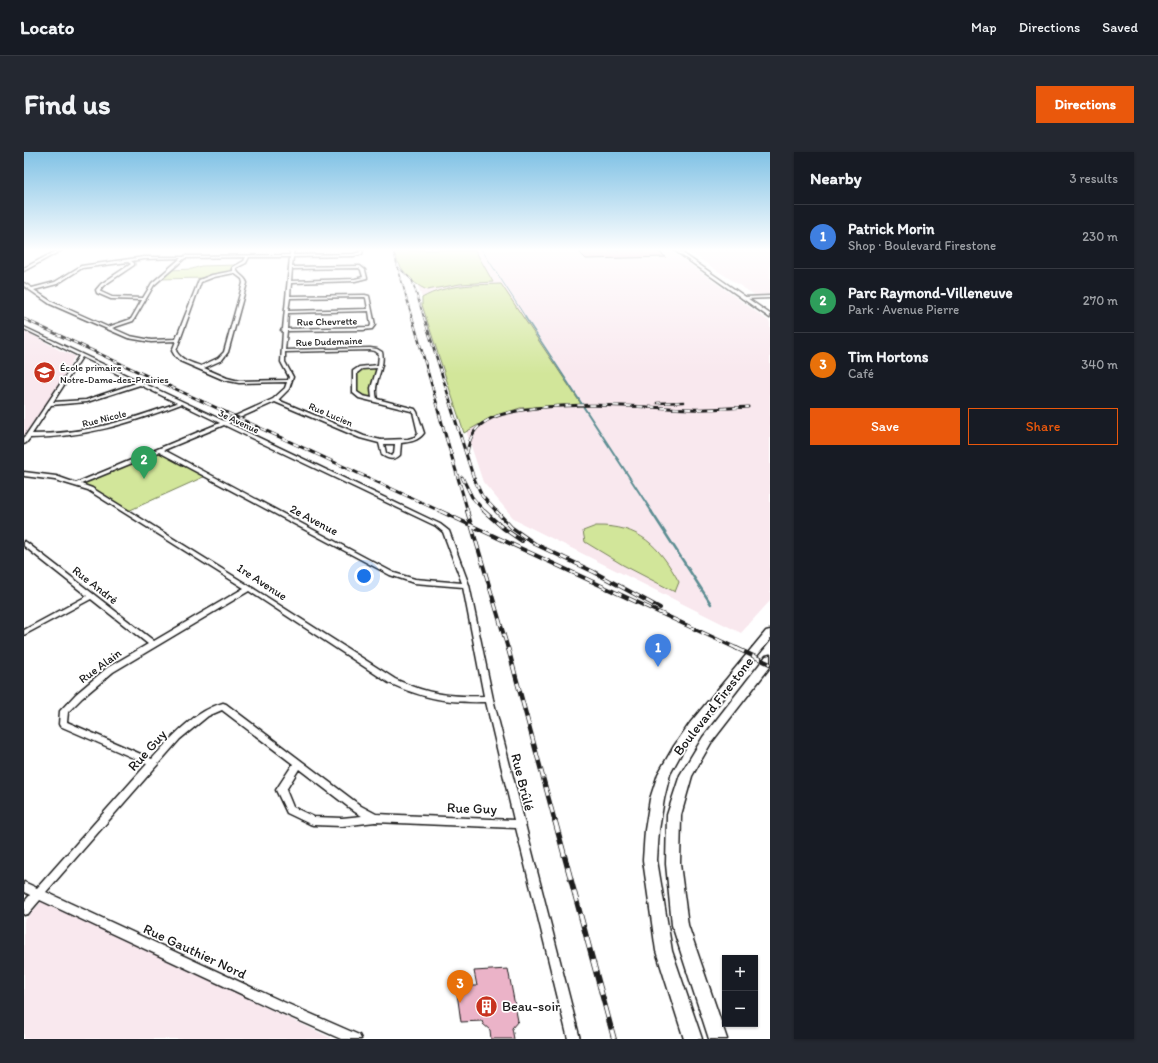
<!DOCTYPE html>
<meta charset="utf-8">
<style>
:root{--surface:#171b24;--page:#242831;--text:#f1f3f6;--muted:#9ea1a6;--line:#363941;--accent:#ea580c}
body{margin:0;font-family:Itim,sans-serif;background:var(--page);color:var(--text)}
.controls{position:absolute;right:12px;bottom:12px;display:grid;overflow:hidden;border-radius:0px;box-shadow:0 1px 3px #0004}
.controls button{width:36px;height:36px;display:grid;place-items:center;padding:0;border:0;border-bottom:1px solid var(--line);background:var(--surface);color:var(--text);font:20px sans-serif}
.you{position:absolute;left:340px;top:424px;width:14px;height:14px;margin:-10px;border:3px solid #fff;border-radius:50%;background:#1a73e8;box-shadow:0 0 0 6px #1a73e833}
.badge{display:grid;place-items:center;width:26px;height:26px;border-radius:50%;background:var(--accent);color:#fff;font-size:13px;font-weight:700}
.pin{position:absolute;translate:-50% -33px;filter:drop-shadow(0 1px 2px #0008)}
.pin::after{content:'';position:absolute;top:21px;width:14px;height:12px;background:inherit;clip-path:polygon(0 0,100% 0,50% 100%)}
.list{margin:0;padding:0;list-style:none}
h2{display:flex;justify-content:space-between;align-items:center;height:52px;margin:0;padding:0 16px;font-size:17px}
h2 small{font-size:13px;font-weight:400;color:var(--muted)}
.list li{display:grid;grid-template-columns:26px 1fr auto;gap:12px;align-items:center;box-sizing:border-box;height:64px;padding:0 16px;border-top:1px solid var(--line)}
.list b{display:block;font-size:15px;white-space:nowrap}
.list p{margin:0;font-size:13px;white-space:nowrap;color:var(--muted)}
.list em{font-size:13px;font-style:normal;color:var(--muted)}
.actions{display:flex;gap:8px;padding:12px 16px}
.actions a{flex:1;padding:9px 0;border:1px solid var(--accent);border-radius:0px;text-align:center;font-size:14px;color:var(--accent)}
.actions .main{background:var(--accent);color:#fff}
.map{position:relative;flex:none;width:746px;height:887px;overflow:hidden;border-radius:0px}
header{display:flex;align-items:center;gap:24px;box-sizing:border-box;height:56px;padding:0 20px;background:var(--surface);border-bottom:1px solid var(--line)}
header strong{font-size:19px}
nav{display:flex;gap:22px;margin-inline-start:auto;font-size:14px}
.intro{display:flex;align-items:center;justify-content:space-between;box-sizing:border-box;height:96px;padding:0 24px}
h1{margin:0;font-size:28px}
.button{padding:10px 18px;border-radius:0px;background:var(--accent);color:#fff;font-size:14px;font-weight:700}
main{display:flex;gap:24px;padding:0 24px}
aside{flex:1;background:var(--surface);border-radius:0px;box-shadow:0 1px 3px #0004}
.map>svg:first-child{display:block}
.built{fill:#f9e8ee}
.green{fill:#d2e69a;stroke:#77815b}
.lines{fill:none;stroke-linecap:round;stroke-linejoin:round}
.stream-far3{stroke:#5c8d92;stroke-width:1}
.stream-far2{stroke:#5c8d92;stroke-width:1.5}
.stream-far1{stroke:#5c8d92;stroke-width:2}
.stream{stroke:#5c8d92;stroke-width:2.5}
.building{fill:#ebb3c8;stroke:#1c1c1c}
.street-casing{stroke:#1c1c1c;stroke-width:3}
.secondary-casing{stroke:#1c1c1c;stroke-width:3}
.street{fill:#fff;fill-rule:evenodd}
.secondary{fill:#fff;fill-rule:evenodd}
.rail-far5-casing{stroke:#1c1c1c;stroke-width:1.5}
.rail-far4-casing{stroke:#1c1c1c;stroke-width:2.5}
.rail-far3-casing{stroke:#1c1c1c;stroke-width:3}
.rail-far2-casing{stroke:#1c1c1c;stroke-width:4}
.rail-far1-casing{stroke:#1c1c1c;stroke-width:4.5}
.rail-casing{stroke:#1c1c1c;stroke-width:5.5}
.rail-far5{stroke:#fff;stroke-width:1;stroke-dasharray:3.5;stroke-linecap:butt}
.rail-far4{stroke:#fff;stroke-width:1.5;stroke-dasharray:4.5;stroke-linecap:butt}
.rail-far3{stroke:#fff;stroke-width:2;stroke-dasharray:6;stroke-linecap:butt}
.rail-far2{stroke:#fff;stroke-width:2.5;stroke-dasharray:8;stroke-linecap:butt}
.rail-far1{stroke:#fff;stroke-width:3;stroke-dasharray:9;stroke-linecap:butt}
.rail{stroke:#fff;stroke-width:4;stroke-dasharray:12;stroke-linecap:butt}
.labels{text-anchor:middle;stroke-width:3.5;stroke-linejoin:round;paint-order:stroke}
.far-street-label{font-size:10px;fill:#1c1c1c;stroke:#fff}
.far-poi-label{font-size:10px;fill:#1c1c1c;stroke:#fff;text-anchor:start}
.street-label{font-size:12px;fill:#1c1c1c;stroke:#fff}
.near-street-label{font-size:14px;fill:#1c1c1c;stroke:#fff}
.near-poi-label{font-size:14px;fill:#1c1c1c;stroke:#fff;text-anchor:start}
</style>
<header>
<strong>Locato</strong>
<nav><a>Map</a><a>Directions</a><a>Saved</a></nav>
</header>
<div class="intro"><h1>Find us</h1><a class="button">Directions</a></div>
<main>
<div class="map">
<svg width="746" height="887" viewBox="0 0 746 887">
<rect width="100%" height="100%" fill="#fff"/>
<filter id="ink" filterUnits="userSpaceOnUse"><feTurbulence type="fractalNoise" baseFrequency=".025" numOctaves="2"/><feDisplacementMap in="SourceGraphic" scale="8" xChannelSelector="R" yChannelSelector="G"/><feConvolveMatrix kernelMatrix="1 2 1 2 8 2 1 2 1" color-interpolation-filters="sRGB"/></filter>
<g filter="url(#ink)">
<g class="built">
<path d="M382,98H646L746,170V449L717,481L491,368L459,330Z"/>
<path d="M662,98H746V144H732Z"/>
<path d="M0,178L37,199L51,204L32,238H35L0,290Z"/>
<path d="M18,749L309,887H0V769Z"/>
</g>
<g class="green">
<path d="M369,98H451L469,130L436,132L403,138C386,131 374,114 369,98Z"/>
<path d="M213,113L210,116L211,120L180,126L135,127L146,118L168,117L177,114Z"/>
<path d="M477,132L557,252L496,256L466,266L440,281L398,153V146C422,132 450,133 477,132Z"/>
<path d="M356,214L351,248L333,243L331,220L337,216Z"/>
<path d="M136,298L186,322L102,360L53,332Z"/>
<path d="M572,374C616,373 635,394 655,430L651,440L599,413L561,390L559,379Z"/>
</g>
<g class="lines">
<path class="stream-far3" d="M458,98L502,166"/>
<path class="stream-far2" d="M501,165L558,252"/>
<path class="stream-far1" d="M557,251L628,360"/>
<path class="stream" d="M627,359L687,452"/>
</g>
<g class="building">
<path d="M596,98H632L642,105L562,107L554,99Z"/>
<path d="M484,817L494,869L488,876L490,887H467L466,878L459,872L458,869L437,870L432,834H453L450,819Z"/>
</g>
<g class="lines">
<defs>
<g id="street">
<path d="M266,98H270L269,103L330,102L336,100L337,98H339L338,102L330,104L269,105L268,115L336,114L341,118L343,126L331,129L267,131L266,144L341,143L345,144L351,173L348,177L339,178L263,179L261,198L346,196L353,197L358,200C362,216 348,230 353,247L391,257L393,260L400,281C394,289 386,290 377,291L376,303C370,309 364,307 358,303L355,291L336,286L251,250L204,271L416,372L425,379L445,433L469,547L556,887H544L492,676L351,670L318,674L289,673L286,672L263,661L252,638L269,612L198,558L184,564L156,587L22,740L255,848L335,883L337,887H317L247,856L16,748L4,762L0,763V750L6,743L0,740V730L13,736L123,612L36,574L35,572L36,559L52,542L83,516L124,492L67,447L0,483V478L63,444L0,394V389L2,390L130,489L220,436L64,338L31,328L0,324V320L32,324L52,331L196,271L157,252C104,272 62,285 6,286L2,291L0,292V286L55,204L0,177V175L200,269L249,247L261,236L263,230L215,231L200,228L156,209L151,204L148,199L152,189L127,190L104,186L26,152L0,134V131L8,136L31,130L57,114L120,105H160L162,103L163,104L266,103ZM222,105L220,109L209,115V119L188,123L175,128L152,187L127,188L106,184L88,176L109,169L130,133L161,106ZM225,105H266L259,177L257,178L259,179L257,210L265,225L264,228L215,229L203,226L180,216L198,208L204,200L223,131C221,124 213,123 212,116L222,111ZM157,106L128,131L119,146L88,145L77,140L76,138L79,134L110,113V111L107,109L120,107ZM104,110L107,112L77,132L72,138L73,141L87,147L118,148L107,167L84,175L28,150L10,138L33,132L58,116ZM335,116L337,118L339,125L331,127L267,129L268,117ZM210,121L218,127L219,131L200,200L194,206L177,214C168,211 157,208 152,199L177,130L190,125ZM341,145L342,146L344,157L264,159L266,146ZM345,159L347,173L346,175L263,177L264,161ZM346,198L351,199L355,202L354,213L335,215L329,219V241L335,246L387,259L389,260L394,281L391,285L384,287L357,288L340,284L254,248L265,237L269,225L261,210V200ZM58,205L112,231L62,248L29,250ZM353,216L347,236L348,246L339,244L333,240V221L338,217ZM116,233L153,251C102,269 62,282 8,282L27,253L63,250ZM200,273L412,374L419,380L438,431L391,427L370,421L140,298ZM360,292H371L370,302L367,304L362,301ZM135,300L366,423L390,431L439,435L460,544C424,545 404,542 371,527L227,435L68,336L57,332ZM225,439L365,531C401,547 423,551 462,550L490,668L352,662L337,654L202,552L199,551C169,560 148,585 128,607L43,570L44,560L58,546L89,520ZM275,617L331,660L338,664L318,666L290,665L269,655L262,638Z"/>
<path d="M746,144V146L720,147L718,146L720,145Z"/>
</g>
<g id="secondary">
<path d="M34,98H38L0,119V116Z"/>
<path d="M650,98H654L746,162V166Z"/>
<path d="M746,478V488L674,577L658,600L646,622L640,647L635,678L633,708L648,799L678,887H660L632,799L619,708L621,678L626,647L634,622L650,594L666,571L742,479Z"/>
<path d="M746,503V515L687,591L668,624L657,663L656,712L664,773L703,887H685L648,773L642,712L643,663L656,623L679,585L742,504Z"/>
</g>
</defs>
<use href="#street" class="street-casing"/>
<use href="#secondary" class="secondary-casing"/>
<use href="#street" class="street"/>
<use href="#secondary" class="secondary"/>
<defs>
<g id="rail-far5">
<path d="M369,98L388,166"/>
<path d="M375,116L388,128L400,166"/>
</g>
<g id="rail-far4">
<path d="M388,165L413,252"/>
<path d="M400,165L427,252"/>
<path d="M0,167L184,252"/>
<path d="M633,251L660,250"/>
</g>
<g id="rail-far3">
<path d="M182,251L418,360"/>
<path d="M412,251L444,360"/>
<path d="M426,251L449,324L458,344L473,360"/>
<path d="M443,301C446,283 451,274 468,266C481,260 497,258 512,256C564,250 615,255 666,257C685,258 705,256 724,255"/>
<path d="M438,325L448,345L461,360"/>
</g>
<g id="rail-far2">
<path d="M416,359L714,497"/>
<path d="M443,359L484,497"/>
<path d="M460,359L479,376L498,389"/>
<path d="M472,359L488,376L511,392L570,420L636,456"/>
</g>
<g id="rail-far1">
<path d="M484,496L531,670"/>
<path d="M712,496L746,512"/>
</g>
<path id="rail" d="M531,669L590,887"/>
</defs>
<use href="#rail-far5" class="rail-far5-casing"/>
<use href="#rail-far4" class="rail-far4-casing"/>
<use href="#rail-far3" class="rail-far3-casing"/>
<use href="#rail-far2" class="rail-far2-casing"/>
<use href="#rail-far1" class="rail-far1-casing"/>
<use href="#rail" class="rail-casing"/>
<use href="#rail-far5" class="rail-far5"/>
<use href="#rail-far4" class="rail-far4"/>
<use href="#rail-far3" class="rail-far3"/>
<use href="#rail-far2" class="rail-far2"/>
<use href="#rail-far1" class="rail-far1"/>
<use href="#rail" class="rail"/>
</g>
</g>
<linearGradient id="sky" x2="0" y2="1"><stop stop-color="#81c2e5"/><stop offset="0.44" stop-color="#fff"/><stop offset="1" stop-color="#fff" stop-opacity="0"/></linearGradient>
<rect width="746" height="222" fill="url(#sky)"/>
<defs>
<symbol id="school-disc" viewBox="-11 -11 22 22"><circle r="9.5" fill="#c8321e" stroke="#fff"/><path d="M0-5L7-2L0 1L-7-2ZM-4 1L0 2.5L4 1V4Q0 6-4 4Z" fill="#fff"/></symbol>
<symbol id="building-disc" viewBox="-11 -11 22 22"><circle r="9.5" fill="#c8321e" stroke="#fff"/><path d="M-4-6H4V6H1V3H-1V6H-4ZM-2.5-4.3h1.7v1.8h-1.7ZM.8-4.3h1.7v1.8H.8ZM-2.5-1h1.7V.8h-1.7ZM.8-1h1.7V.8H.8Z" fill="#fff"/></symbol>
</defs>
<g fill-rule="evenodd">
<use href="#school-disc" x="8" y="208" width="25" height="25"/>
<use href="#building-disc" x="450" y="842" width="25" height="25"/>
</g>
<g class="labels">
<g class="far-street-label">
<text transform="translate(303 169) rotate(-1)" y="4">Rue Chevrette</text>
<text transform="translate(305 189) rotate(-2)" y="4">Rue Dudemaine</text>
<text transform="translate(307 262) rotate(23)" y="4">Rue Lucien</text>
<text transform="translate(80 266) rotate(-14)" y="4">Rue Nicole</text>
<text transform="translate(215 269) rotate(25)" y="4">3e Avenue</text>
</g>
<g class="far-poi-label">
<text x="36" y="219">École primaire<tspan x="36" dy="12">Notre-Dame-des-Prairies</tspan></text>
</g>
<g class="street-label">
<text transform="translate(290 368) rotate(28)" y="4">2e Avenue</text>
<text transform="translate(238 430) rotate(33)" y="4">1re Avenue</text>
<text transform="translate(71 433) rotate(38)" y="4">Rue André</text>
<text transform="translate(76 514) rotate(-36)" y="4">Rue Alain</text>
</g>
<g class="near-street-label">
<text transform="translate(689 554) rotate(-52)" y="5">Boulevard Firestone</text>
<text transform="translate(123 598) rotate(-48)" y="5">Rue Guy</text>
<text transform="translate(499 630) rotate(76)" y="5">Rue Brûlé</text>
<text transform="translate(448 656) rotate(2)" y="5">Rue Guy</text>
<text transform="translate(171 799) rotate(25)" y="5">Rue Gauthier Nord</text>
</g>
<g class="near-poi-label">
<text x="478" y="859">Beau-soir</text>
</g>
</g>
</svg>
<div class="controls">
<button>+</button>
<button>−</button>
</div>
<div class="you"></div>
<div class="pin badge" style="left:634px;top:515px;background:#3f7fe0">1</div>
<div class="pin badge" style="left:120px;top:327px;background:#2e9e5b">2</div>
<div class="pin badge" style="left:436px;top:851px;background:#e8710a">3</div>
</div>
<aside>
<h2>Nearby<small>3 results</small></h2>
<ul class="list">
<li><span class="badge" style="background:#3f7fe0">1</span><div><b>Patrick Morin</b><p>Shop · Boulevard Firestone</p></div><em>230 m</em></li>
<li><span class="badge" style="background:#2e9e5b">2</span><div><b>Parc Raymond-Villeneuve</b><p>Park · Avenue Pierre</p></div><em>270 m</em></li>
<li><span class="badge" style="background:#e8710a">3</span><div><b>Tim Hortons</b><p>Café</p></div><em>340 m</em></li>
</ul>
<div class="actions"><a class="main">Save</a><a>Share</a></div>
</aside>
</main>
